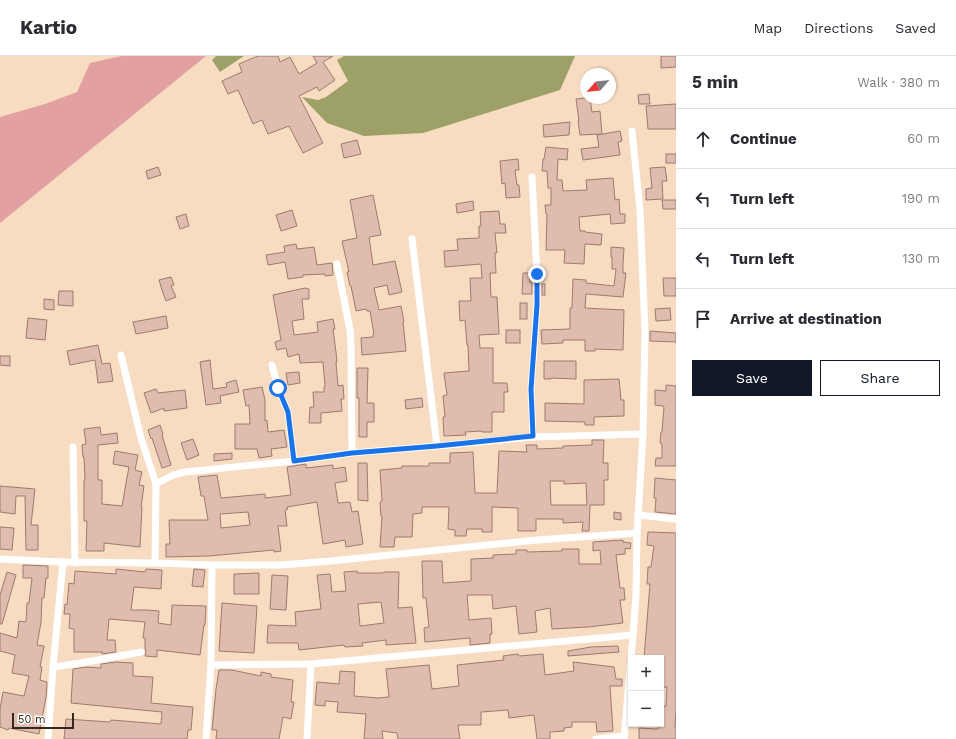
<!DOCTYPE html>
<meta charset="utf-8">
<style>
:root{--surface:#fff;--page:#f2f2f3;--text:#2b2b33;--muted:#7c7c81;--line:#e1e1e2;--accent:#111827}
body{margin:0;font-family:"Work Sans",sans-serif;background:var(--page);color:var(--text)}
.controls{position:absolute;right:12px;bottom:12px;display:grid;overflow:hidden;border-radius:0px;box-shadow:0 1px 3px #0004}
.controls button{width:36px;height:36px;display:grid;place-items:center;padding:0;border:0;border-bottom:1px solid var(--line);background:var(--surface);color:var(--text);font:20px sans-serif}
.compass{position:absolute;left:580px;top:12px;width:36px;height:36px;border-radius:50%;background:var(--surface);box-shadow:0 1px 3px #0004;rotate:242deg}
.scale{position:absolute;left:12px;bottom:10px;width:62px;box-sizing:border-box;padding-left:4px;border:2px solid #32281e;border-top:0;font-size:11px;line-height:14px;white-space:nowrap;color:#32281e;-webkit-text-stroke:3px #fff;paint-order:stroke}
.stop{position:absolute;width:12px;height:12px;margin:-9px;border:3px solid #1a73e8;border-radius:50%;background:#fff}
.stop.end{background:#1a73e8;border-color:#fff;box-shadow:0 1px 4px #0008}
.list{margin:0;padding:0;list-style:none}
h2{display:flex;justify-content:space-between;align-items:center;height:52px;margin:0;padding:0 16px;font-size:17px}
h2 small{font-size:13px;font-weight:400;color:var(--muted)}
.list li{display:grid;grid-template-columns:26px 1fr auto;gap:12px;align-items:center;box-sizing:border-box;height:60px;padding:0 16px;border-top:1px solid var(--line)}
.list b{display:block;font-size:15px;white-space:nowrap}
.list em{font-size:13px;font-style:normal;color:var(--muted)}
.actions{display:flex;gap:8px;padding:12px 16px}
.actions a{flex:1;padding:9px 0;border:1px solid var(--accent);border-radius:0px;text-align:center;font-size:14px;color:var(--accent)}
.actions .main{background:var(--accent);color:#fff}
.icon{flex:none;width:22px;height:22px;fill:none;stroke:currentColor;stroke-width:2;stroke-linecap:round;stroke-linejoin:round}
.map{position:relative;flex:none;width:676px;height:683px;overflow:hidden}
header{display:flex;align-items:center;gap:24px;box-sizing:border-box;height:56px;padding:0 20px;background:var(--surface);border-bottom:1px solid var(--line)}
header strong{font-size:19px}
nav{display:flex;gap:22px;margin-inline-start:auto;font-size:14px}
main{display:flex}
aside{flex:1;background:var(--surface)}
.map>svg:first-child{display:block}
.forest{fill:#e2a0a0}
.water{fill:#9da167}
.building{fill:#e0bcae;stroke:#9c7b6e;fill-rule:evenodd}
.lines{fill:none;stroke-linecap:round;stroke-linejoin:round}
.minor{stroke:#fff;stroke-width:7}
.route{stroke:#1a73e8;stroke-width:5}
</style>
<header>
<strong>Kartio</strong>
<nav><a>Map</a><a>Directions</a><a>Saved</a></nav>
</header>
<main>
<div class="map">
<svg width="676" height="683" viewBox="0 0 676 683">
<rect width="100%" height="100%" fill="#f7dcc2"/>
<path class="forest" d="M121,0H206L0,167V61L45,48L77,36L90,7Z"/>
<g class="water">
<path d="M216,0H244L220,16L212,4Z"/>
<path d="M344,0H575L560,34L423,77L364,80L327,67L302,41L318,44L326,41L348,25L337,4Z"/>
</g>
<g class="building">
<path d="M258,0H278L280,6L290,1L299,18L317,7L313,0H333L323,6L335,24L319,35L317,31L299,40L323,87L303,97L289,70L268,78L262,64L253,68L238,34L228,38L222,25L242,16L239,8Z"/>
<path d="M661,0H676V11L661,12Z"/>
<path d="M649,38L650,48H639L638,39Z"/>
<path d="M586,42H590L592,56L600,55L602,78L580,79L578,65H579L576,43Z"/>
<path d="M676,48V73H648L646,50Z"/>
<path d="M570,66L569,79L544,81L543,69Z"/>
<path d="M620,75L622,85L618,86L620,99L583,104L581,93L599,91L597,79Z"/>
<path d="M357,84L361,98L344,102L341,88Z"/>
<path d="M546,91L568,93L567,104L558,103L557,124H562L563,135L587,134L586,124L613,122L615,144L619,143L620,158H625V167L611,168L610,158L579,161L580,175H585V176L602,178L601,189L585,188L584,208L564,207L565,194H546L547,158H546L545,149H551V132H548L547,115H542L543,103H544Z"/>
<rect x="666" y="98" width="10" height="9"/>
<path d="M518,103L519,114H515L517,129H519L520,141L506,142L505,127L502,128L500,105Z"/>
<path d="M158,111L161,119L148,123L146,115Z"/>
<path d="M665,111L667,125H662L663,143L646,144V133L652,132L650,112Z"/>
<path d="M373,139L381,179L369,181L373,209L395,205L402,236L389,239L387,229L374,232L379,254L401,250L404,266H403L406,295L362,299L361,282L373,281V278H374L370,255H367L366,253L356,255L351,230H350L347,216H349L342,185L357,182L350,144Z"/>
<path d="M662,144H676V153H663Z"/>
<path d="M473,145L474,154L457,157L456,148Z"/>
<path d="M292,154L297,170L281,175L276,159Z"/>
<path d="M499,155L500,168H505L506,177H495L497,197H495L496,217H490L491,241H497L499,278L479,279L480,292H493V327H507L508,336H504V356H492V376H482V375L465,376L466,379L444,380L443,361H445L443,340L447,339L444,317L469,315L468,289H467L465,264L460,265L459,245H471L470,222H482L481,208L445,211L444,195L458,194L457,183L479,182V170H481L480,156Z"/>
<path d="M186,158L189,170L180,173L176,161Z"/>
<path d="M296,188L297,193L314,191L317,209L332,207L333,219L325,220V218L303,219V221L288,223L285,206L268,209L266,199L285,196L284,190Z"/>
<path d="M611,191L624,192L623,208V217H626L623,241L586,238L585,252L624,254L623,294L595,293V295H585V284H563V287L542,288L541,274L570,273V252H572L573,223L586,224V227L614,230L616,213H612V201H611Z"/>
<path d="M523,217H530V227H532V238H522Z"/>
<path d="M171,221L174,229L171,230L176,241L166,245L162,234L159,224Z"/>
<path d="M663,222H676V240H664Z"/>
<rect x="542" y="228" width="3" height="11"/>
<path d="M305,232L309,233V243H302L304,263L292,265L294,279L318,276L317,266L333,263L335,273H333L336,296L337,306H336L338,330L343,329L344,343H341L342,355L321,357V367H309L310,351H314L313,336H324V331L325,330L323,306L300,307L299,298L288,301L286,292L277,294L275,286L281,284L273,239Z"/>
<path d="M59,235H73V250L58,249Z"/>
<path d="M44,243L54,244V254L44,253Z"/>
<rect x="520" y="247" width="7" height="16"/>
<path d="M670,252L671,264L656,265L655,253Z"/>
<path d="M166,260L168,272L136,278L133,266Z"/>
<path d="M28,262L47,264L45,284L26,282Z"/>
<rect x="506" y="274" width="14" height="13"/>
<path d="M650,275L676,277V286L650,285Z"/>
<path d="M98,289L102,308L110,307L113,325L98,327L95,304L70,309L67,295Z"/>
<path d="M0,300H10V310L0,309Z"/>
<path d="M210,304L213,333L227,331L226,327L236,324L239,336L220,340L221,347L206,349L200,306Z"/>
<path d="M544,305H576V323L551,322V323H544Z"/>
<path d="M357,312H368L367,347H374V366H367V381H359V342H357Z"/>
<path d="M299,316L300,327L288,329L286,317Z"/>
<path d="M619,323L621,344H624V360L594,361V369H585V366L545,365V347L584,348V324Z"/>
<path d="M666,329L676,330V410H655L656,402H662V388L660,387L661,376H662L664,351L663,350L655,349V334L666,335Z"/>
<path d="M262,331L265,344V365L267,364L268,376L284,374L287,391L271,393L272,400L259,402L257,393H235V368H250L249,349L246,350L243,334Z"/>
<path d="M156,333L158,337L185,334L187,352L164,355V352L151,357L144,337Z"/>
<path d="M422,342L423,351L406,353L405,344Z"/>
<path d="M160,369L163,378L162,379L171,409L162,412L152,382L151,383L148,374Z"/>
<path d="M100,371L101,379L117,377L118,387L98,389V424H102V448L122,450L126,427L129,411L113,408L115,395L138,399L135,414L142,416L139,429L144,430L141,451H142L140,491L104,487V495H86L87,465H84V424H85L84,401H83L82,389L86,388L84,373Z"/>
<path d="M193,383L199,399L187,404L181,387Z"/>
<path d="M592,384H604L603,407H608V424H604V449H590L589,475H582L583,466L563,467V463H536V475H518V452L492,451V476H482V473H467L466,480H455V474L448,473L449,451H422V457L413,458L412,481H395L394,491H380L382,460H381L380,446L382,445L380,414L402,412V410H429V407H450V397L473,396L475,437H497L499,395L527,396L526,389H537V393L563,392V390L592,389ZM550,425H564V428L586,427L587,449H551Z"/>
<path d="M232,397V403L214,405V398Z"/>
<path d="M358,407H367L368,445L358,444Z"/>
<path d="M306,408V412L333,409V413L345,411L347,425L335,427L338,447L350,446L352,456L358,455L363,488L346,491L345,484L323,488L317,446L287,451L288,453L285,454L287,470H278L281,495L274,496V494L209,500L166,501V488H170L169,464H208L204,440H201L198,421L217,419L221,442L265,438V442L291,439L287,411ZM248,456L250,469L221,472L220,458Z"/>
<path d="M655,422L676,424V458L655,456L656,442H654Z"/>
<path d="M0,430L35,433L31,469H38V494H26L25,440H16L15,458L0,456Z"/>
<path d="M614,456L621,457V464L614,463Z"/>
<path d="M0,471L14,472L12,494L0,493Z"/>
<path d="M648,476L676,477V655L675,672H676V683H639V672L658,673V668H661V650H666L667,631H661V602H644L650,528H647L648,511H651L654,490L647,489Z"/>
<path d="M623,484V486L631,487L630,493L625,492V498L616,499L620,532H624L625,544H620L623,567L588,571L552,573L550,552L535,555L537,576L519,578L516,550L493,553L492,539H467L469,564L491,562L492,578H490V587L470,589V582L425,586L424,572L429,571L426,542H423L422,505H442L443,527L471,525V503L493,502V499L516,498V494H527V496L562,495V493H579V508H601L600,494L593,495V486Z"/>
<path d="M23,509L48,510V522H46L44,542H42L41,566L37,589L44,590L40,611H42L40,624L47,626L46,641L39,678L9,672L8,674L0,671V653L3,636L24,640L29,620L12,617L15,599L0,595V577L17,582L19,565L26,566L27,547H29L32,522H23Z"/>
<path d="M116,513L145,516L146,513L162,514L161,533L134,531L131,554H147L159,555L158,567L171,569L172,549L206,550L205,569H204L200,599L157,594V601L145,600L146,595L145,593V582H143L145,566L109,563L107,584H115L116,596L102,598V596H74V573L69,572L70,558H64L65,548L67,549L69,527L74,528L75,515L116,518Z"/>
<path d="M194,513L205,514L203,531L192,530Z"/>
<path d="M357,515V517H383L384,516H399L398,552L412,551L416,587L386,589V584L362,587L363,590L345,591L344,589L299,594L298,587H267L268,569L296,570L295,556L321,553L317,519L330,518L332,536L346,535L344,516ZM381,546L384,567L360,570L358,548Z"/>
<path d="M7,516L16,519L2,568H0V539Z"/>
<path d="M259,517V538H234V518Z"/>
<path d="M272,519L288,520L286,554L270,553Z"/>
<path d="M222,547L257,550L254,597L219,595Z"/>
<path d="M618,590L619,596L568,600V595L591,591Z"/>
<path d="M518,598L519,600L543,598L545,619L574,615L573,606L614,611L616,623H622V630H610L613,675L597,676L596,666H572V671L564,672V675L550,676V683H537L534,659L509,662L508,654L481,656V669H458L460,683H398L397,677L382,675L383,683H364L366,658L337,656L338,646L325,645V650L315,649L317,626L339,628L340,615L355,616L354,640L378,642L389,641L386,613L429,609L432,633L459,630L457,609L504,604L503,600Z"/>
<path d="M116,606L133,607V620L153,621L151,647L193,651L191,674H188L187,683H64L66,663L110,666L111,664L161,668L162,656L71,647L73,613L87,611L101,612V608Z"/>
<path d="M219,614H232L261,620V616L271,618V621L293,624L291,646H294L291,663L283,661L279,683H216L217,674H212L216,633Z"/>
</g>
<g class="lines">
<g class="minor">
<path d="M532,121L537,218V249L531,333L533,381"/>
<path d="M412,183L437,390"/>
<path d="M337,208L350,274L351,290L352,397"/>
<path d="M121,299L141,382L156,428"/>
<path d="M272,309L278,332L288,356L294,405"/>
<path d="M73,391L75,507"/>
<path d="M638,459L676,463"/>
<path d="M0,503L63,506L155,507L212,509H281L331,505L537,484L637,477"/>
<path d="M155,507L156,428L173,419L185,416L294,405L352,397L437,390L533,381L643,378"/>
<path d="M211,609L311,608L633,579"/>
<path d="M53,611L81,607L141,596"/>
<path d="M48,683L53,611L63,506"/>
<path d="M206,683L211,609L212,509"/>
<path d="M307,683L311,608"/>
<path d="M596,683L624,680"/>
<path d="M624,683L633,579L636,539L637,477L643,378L645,276L640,154L632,75"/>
</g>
</g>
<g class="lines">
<path class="route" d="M278,332L288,356L294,405L352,397L437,390L533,380L531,333L537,249V218"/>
</g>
</svg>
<div class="controls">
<button>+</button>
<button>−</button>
</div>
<svg class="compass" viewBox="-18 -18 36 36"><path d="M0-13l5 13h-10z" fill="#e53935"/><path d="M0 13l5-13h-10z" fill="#7c7c81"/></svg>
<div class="scale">50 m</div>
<div class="stop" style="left:278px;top:332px"></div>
<div class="stop end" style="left:537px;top:218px"></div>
</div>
<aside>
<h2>5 min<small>Walk · 380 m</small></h2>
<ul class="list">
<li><svg class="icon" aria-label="ahead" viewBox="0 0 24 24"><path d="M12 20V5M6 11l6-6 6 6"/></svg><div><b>Continue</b></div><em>60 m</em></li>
<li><svg class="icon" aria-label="left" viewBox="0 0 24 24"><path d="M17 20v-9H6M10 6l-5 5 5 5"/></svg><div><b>Turn left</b></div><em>190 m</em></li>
<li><svg class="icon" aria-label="left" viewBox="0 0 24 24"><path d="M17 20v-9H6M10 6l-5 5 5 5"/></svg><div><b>Turn left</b></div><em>130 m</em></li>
<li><svg class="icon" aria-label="arrive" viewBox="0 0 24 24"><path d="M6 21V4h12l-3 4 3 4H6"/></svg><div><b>Arrive at destination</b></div></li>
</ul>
<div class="actions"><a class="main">Save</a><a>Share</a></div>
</aside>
</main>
